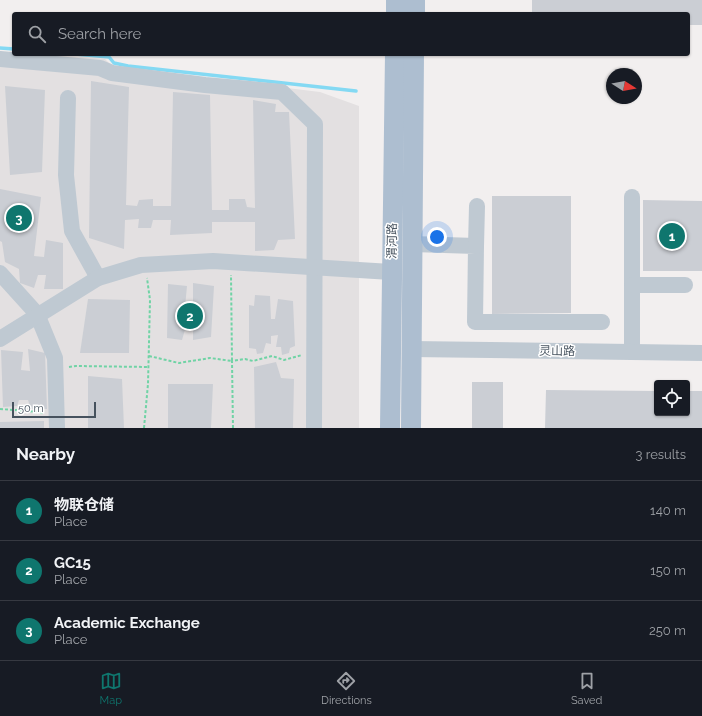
<!DOCTYPE html>
<meta charset="utf-8">
<style>
:root{--surface:#171b24;--page:#20242c;--text:#f1f3f6;--muted:#9ea1a6;--line:#363941;--accent:#0f766e}
body{margin:0;font-family:Raleway,"Noto Sans SC",sans-serif;background:var(--page);color:var(--text)}
.controls{position:absolute;right:12px;bottom:12px;display:grid;overflow:hidden;border-radius:4px;box-shadow:0 1px 3px #0004}
.controls button{width:36px;height:36px;display:grid;place-items:center;padding:0;border:0;border-bottom:1px solid var(--line);background:var(--surface);color:var(--text);font:20px sans-serif}
.compass{position:absolute;left:606px;top:68px;width:36px;height:36px;border-radius:50%;background:var(--surface);box-shadow:0 1px 3px #0004;rotate:101deg}
.scale{position:absolute;left:12px;bottom:10px;width:84px;box-sizing:border-box;padding-left:4px;border:2px solid #46525e;border-top:0;font-size:11px;line-height:14px;white-space:nowrap;color:#46525e;-webkit-text-stroke:3px #fff;paint-order:stroke}
.you{position:absolute;left:437px;top:237px;width:14px;height:14px;margin:-10px;border:3px solid #fff;border-radius:50%;background:#1a73e8;box-shadow:0 0 0 6px #1a73e833}
.badge{display:grid;place-items:center;width:26px;height:26px;border-radius:50%;background:var(--accent);color:#fff;font-size:13px;font-weight:700}
.pin{position:absolute;translate:-50% -50%;border:2px solid #fff;box-shadow:0 1px 4px #0006}
.list{margin:0;padding:0;list-style:none}
h2{display:flex;justify-content:space-between;align-items:center;height:52px;margin:0;padding:0 16px;font-size:17px}
h2 small{font-size:13px;font-weight:400;color:var(--muted)}
.list li{display:grid;grid-template-columns:26px 1fr auto;gap:12px;align-items:center;box-sizing:border-box;height:60px;padding:0 16px;border-top:1px solid var(--line)}
.list b{display:block;font-size:15px;white-space:nowrap}
.list p{margin:0;font-size:13px;white-space:nowrap;color:var(--muted)}
.list em{font-size:13px;font-style:normal;color:var(--muted)}
.icon{flex:none;width:22px;height:22px;fill:none;stroke:currentColor;stroke-width:2;stroke-linecap:round;stroke-linejoin:round}
.map{position:relative;flex:none;width:702px;height:428px;overflow:hidden}
.search{position:absolute;background:var(--surface);box-shadow:0 1px 3px #0004;left:12px;right:12px;top:12px;height:44px;display:flex;align-items:center;gap:10px;box-sizing:border-box;padding:0 14px;border-radius:4px;color:var(--muted);font-size:15px}
.sheet{height:232px;background:var(--surface)}
nav{display:flex;justify-content:space-around;align-items:center;box-sizing:border-box;height:56px;border-top:1px solid var(--line);background:var(--surface);font-size:11px;color:var(--muted)}
nav a{display:grid;justify-items:center;gap:2px}
nav .on{color:var(--accent)}
.map>svg:first-child{display:block}
.education{fill:#e3e0e1}
.lines{fill:none;stroke-linecap:round;stroke-linejoin:round}
.stream{stroke:#84d9f3;stroke-width:3.5}
.building{fill:#cbced4}
.path{stroke:#70d3a5;stroke-width:2;stroke-dasharray:3 2;stroke-linecap:butt}
.minor{stroke:#bfc9d2;stroke-width:16}
.major{stroke:#adbed0;stroke-width:20}
.labels{text-anchor:middle;stroke-width:3;stroke-linejoin:round;paint-order:stroke}
.street-label{font-size:12px;fill:#46525e;stroke:#fff}
</style>
<div class="map">
<svg width="702" height="428" viewBox="0 0 702 428">
<rect width="100%" height="100%" fill="#f2efef"/>
<path class="education" d="M0,52L105,59L113,67L320,92L359,106V428H0Z"/>
<g class="lines">
<g class="stream">
<path d="M0,48L14,49"/>
<path d="M75,54L109,57L114,63L128,66L356,91"/>
</g>
</g>
<g class="building">
<path d="M532,0H702V25H688V14H532Z"/>
<path d="M91,81L129,87L126,205L137,206L139,200L153,199V206H171L173,92L210,95L212,210H229V199H245L247,207L255,208L253,100L276,104L275,112H289L295,239L278,240L274,250L255,251V222H212V233L170,235L171,220H153L151,228H138L139,219L125,220L124,249L89,238Z"/>
<path d="M5,86L45,90L42,172L10,175Z"/>
<path d="M0,189L41,197L34,256L44,257L46,240L63,243V289H44L46,275H38L34,288L20,283L19,269L5,262L2,242L0,241Z"/>
<path d="M492,196H571V313L492,314Z"/>
<path d="M643,200L702,201V271H643Z"/>
<path d="M193,283L214,286L211,337L193,340V325L186,326L182,340L167,338L168,284L187,286L185,307L193,306Z"/>
<path d="M255,295L270,296L271,319H275L278,299L293,301L295,346L290,348L289,353L282,355L281,347H276L278,335L271,336V344L266,343L263,353L257,354L256,349L249,348V305L254,306Z"/>
<path d="M88,299L130,300L129,353H80Z"/>
<path d="M28,349L45,353L47,409H31L28,400H19L17,406L3,407L1,350L23,352L21,370L30,371Z"/>
<path d="M276,362L281,378L294,379L293,428H255L254,367Z"/>
<path d="M88,376L122,379L124,428H88Z"/>
<rect x="472" y="382" width="31" height="46"/>
<path d="M168,384H213L211,428H168Z"/>
<path d="M546,390L657,391V413H687V391H702V428H545Z"/>
<path d="M44,421V428H0V422Z"/>
</g>
<g class="lines">
<g class="path">
<path d="M149,356L179,363L210,358L232,361L231,275"/>
<path d="M69,367L76,366L148,367"/>
<path d="M0,409L40,412L44,414"/>
<path d="M144,428L148,384L150,300L147,278"/>
<path d="M233,428L232,361L245,359L253,361L272,356L284,360L302,355"/>
</g>
<g class="minor">
<path d="M0,59L100,68L112,73L205,85L282,92L315,124L314,428"/>
<path d="M68,98L66,175L72,231L98,278"/>
<path d="M632,197V352"/>
<path d="M412,244L476,246L475,322H602"/>
<path d="M476,246L477,206"/>
<path d="M0,273L37,314L55,358L57,428"/>
<path d="M632,285H685"/>
<path d="M0,339L98,278L141,265L213,261L391,272"/>
<path d="M411,349L702,353"/>
</g>
<g class="major">
<path d="M396,14V0"/>
<path d="M415,14V0"/>
<path d="M390,428L395,54"/>
<path d="M411,428L414,54"/>
</g>
</g>
<g class="labels">
<g class="street-label">
<text transform="translate(392 241) rotate(-89)" y="4">渭河路</text>
<text transform="translate(557 351) rotate(1)" y="4">灵山路</text>
</g>
</g>
</svg>
<div class="controls">
<button><svg class="icon" aria-label="locate" viewBox="0 0 24 24"><circle cx="12" cy="12" r="6"/><path d="M12 2v4M12 18v4M2 12h4M18 12h4"/></svg></button>
</div>
<svg class="compass" viewBox="-18 -18 36 36"><path d="M0-13l5 13h-10z" fill="#e53935"/><path d="M0 13l5-13h-10z" fill="#9ea1a6"/></svg>
<div class="scale">50 m</div>
<div class="you"></div>
<div class="pin badge" style="left:672px;top:236px">1</div>
<div class="pin badge" style="left:190px;top:316px">2</div>
<div class="pin badge" style="left:19px;top:218px">3</div>
<div class="search"><svg class="icon" aria-label="search" viewBox="0 0 24 24"><circle cx="10" cy="10" r="6"/><path d="M15 15l6 6"/></svg>Search here</div>
</div>
<section class="sheet">
<h2>Nearby<small>3 results</small></h2>
<ul class="list">
<li><span class="badge">1</span><div><b>物联仓储</b><p>Place</p></div><em>140 m</em></li>
<li><span class="badge">2</span><div><b>GC15</b><p>Place</p></div><em>150 m</em></li>
<li><span class="badge">3</span><div><b>Academic Exchange</b><p>Place</p></div><em>250 m</em></li>
</ul>
</section>
<nav>
<a class="on"><svg class="icon" aria-label="map" viewBox="0 0 24 24"><path d="M3 6l6-2 6 2 6-2v14l-6 2-6-2-6 2zM9 4v14M15 6v14"/></svg>Map</a>
<a><svg class="icon" aria-label="directions" viewBox="0 0 24 24"><path d="M12 3l9 9-9 9-9-9zM9 14v-3h6M13 9l2 2-2 2"/></svg>Directions</a>
<a><svg class="icon" aria-label="saved" viewBox="0 0 24 24"><path d="M7 4h10v16l-5-4-5 4z"/></svg>Saved</a>
</nav>
